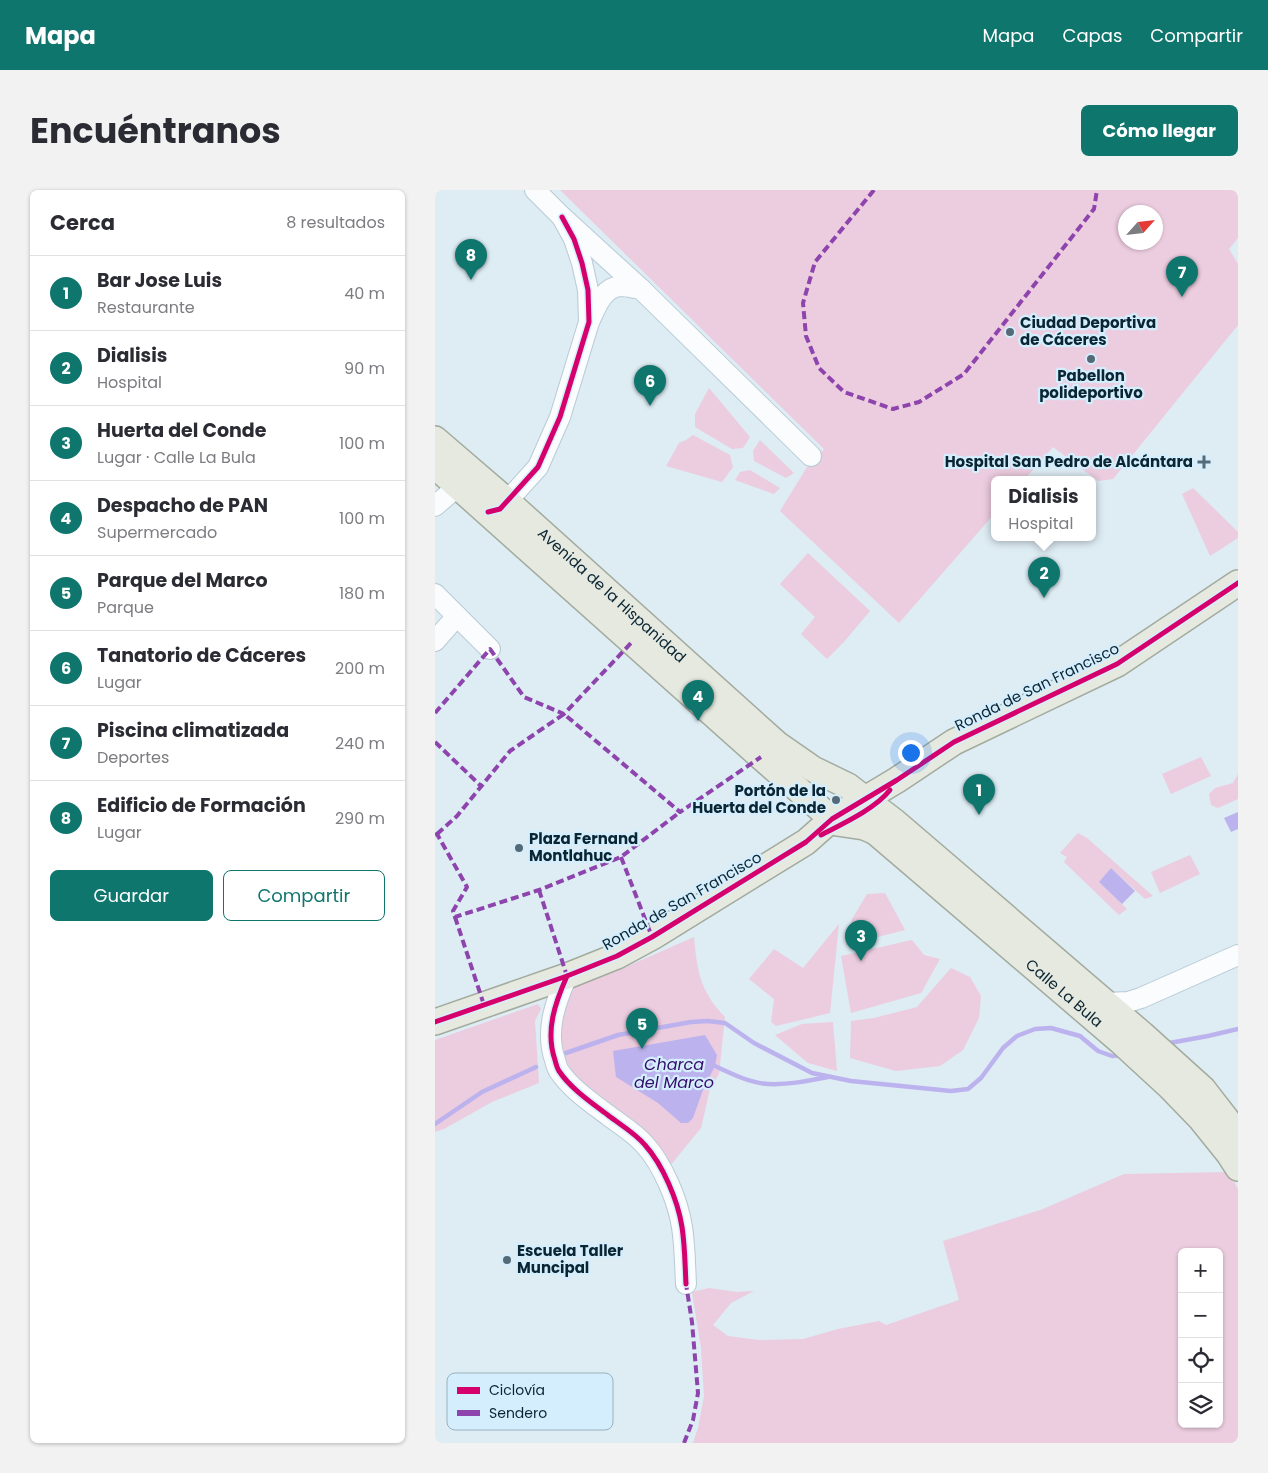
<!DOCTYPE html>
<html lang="es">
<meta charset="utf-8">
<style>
:root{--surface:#fff;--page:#f2f2f3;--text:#2b2b33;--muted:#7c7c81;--line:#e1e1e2;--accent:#0f766e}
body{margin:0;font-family:Poppins,sans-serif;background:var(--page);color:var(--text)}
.controls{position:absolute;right:15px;bottom:15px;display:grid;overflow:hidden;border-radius:8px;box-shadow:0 1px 4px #0004}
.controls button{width:45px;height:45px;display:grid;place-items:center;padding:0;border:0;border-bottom:1px solid var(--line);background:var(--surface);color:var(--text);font:25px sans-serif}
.compass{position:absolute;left:683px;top:15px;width:45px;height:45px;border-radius:50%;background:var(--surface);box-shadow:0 1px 4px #0004;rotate:63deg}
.you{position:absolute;left:475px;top:562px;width:18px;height:18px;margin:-12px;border:4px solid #fff;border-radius:50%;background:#1a73e8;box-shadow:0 0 0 8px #1a73e833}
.badge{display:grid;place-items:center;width:32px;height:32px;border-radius:50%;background:var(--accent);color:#fff;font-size:16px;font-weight:700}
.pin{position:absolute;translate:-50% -41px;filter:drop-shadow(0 1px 2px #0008)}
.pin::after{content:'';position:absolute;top:26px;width:18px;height:15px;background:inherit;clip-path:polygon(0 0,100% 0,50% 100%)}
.popup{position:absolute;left:556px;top:286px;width:105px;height:65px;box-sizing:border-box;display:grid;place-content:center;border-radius:8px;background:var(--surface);filter:drop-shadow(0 1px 4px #0005);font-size:16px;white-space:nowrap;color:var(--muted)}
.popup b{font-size:19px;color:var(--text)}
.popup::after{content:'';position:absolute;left:50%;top:100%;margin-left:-10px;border:10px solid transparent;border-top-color:var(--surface)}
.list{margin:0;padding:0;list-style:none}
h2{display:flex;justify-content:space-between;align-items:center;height:65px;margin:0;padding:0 20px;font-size:21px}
h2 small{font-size:16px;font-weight:400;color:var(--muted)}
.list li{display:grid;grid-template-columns:32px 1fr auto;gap:15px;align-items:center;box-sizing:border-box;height:75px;padding:0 20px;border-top:1px solid var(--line)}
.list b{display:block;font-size:19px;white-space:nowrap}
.list p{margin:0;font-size:16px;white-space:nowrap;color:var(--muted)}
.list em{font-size:16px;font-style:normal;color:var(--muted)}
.actions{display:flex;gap:10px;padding:15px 20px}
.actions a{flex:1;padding:11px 0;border:1px solid var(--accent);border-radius:8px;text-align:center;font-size:18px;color:var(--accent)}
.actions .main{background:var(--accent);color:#fff}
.icon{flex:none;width:28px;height:28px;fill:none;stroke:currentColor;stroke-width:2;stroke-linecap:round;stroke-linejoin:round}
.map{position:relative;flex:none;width:803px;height:1253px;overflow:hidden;border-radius:8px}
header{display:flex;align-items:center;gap:30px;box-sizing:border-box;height:70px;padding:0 25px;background:var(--accent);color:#fff}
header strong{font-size:24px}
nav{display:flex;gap:28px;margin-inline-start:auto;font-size:18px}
.intro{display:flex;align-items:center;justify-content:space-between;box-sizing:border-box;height:120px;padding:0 30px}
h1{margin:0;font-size:35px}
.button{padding:12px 22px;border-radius:8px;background:var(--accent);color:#fff;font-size:18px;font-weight:700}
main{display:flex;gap:30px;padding:0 30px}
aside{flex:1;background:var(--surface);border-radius:8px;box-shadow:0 1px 4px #0004}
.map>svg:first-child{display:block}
.green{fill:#ecccdf;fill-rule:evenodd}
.water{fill:#bcb3ee}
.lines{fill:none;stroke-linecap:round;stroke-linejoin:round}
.stream{stroke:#bcb3ee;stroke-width:4.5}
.minor-casing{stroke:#b7cbd5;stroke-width:22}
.major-casing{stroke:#a2ab9d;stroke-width:28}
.minor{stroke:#fafcfd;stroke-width:20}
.major{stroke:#e6e9e0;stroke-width:25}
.quiet{stroke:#8e44ad;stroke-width:4;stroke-dasharray:8 4;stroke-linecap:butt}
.cycleway-casing{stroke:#d5eefd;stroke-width:8}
.cycleway{stroke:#d6006c;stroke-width:5}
.poi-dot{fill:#546b77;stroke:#d5eefd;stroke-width:2}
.labels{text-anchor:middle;stroke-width:4.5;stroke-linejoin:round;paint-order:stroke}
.poi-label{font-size:15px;font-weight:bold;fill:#0a2533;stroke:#d5eefd;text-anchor:start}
.street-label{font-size:15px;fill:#0a2533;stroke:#d5eefd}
.water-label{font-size:16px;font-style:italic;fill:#330c6a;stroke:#d5eefd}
.key{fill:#d5eefd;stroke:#98b2c0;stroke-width:1}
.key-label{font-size:14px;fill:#0a2533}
</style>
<header>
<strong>Mapa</strong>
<nav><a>Mapa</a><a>Capas</a><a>Compartir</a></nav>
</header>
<div class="intro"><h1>Encuéntranos</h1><a class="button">Cómo llegar</a></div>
<main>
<aside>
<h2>Cerca<small>8 resultados</small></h2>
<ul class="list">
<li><span class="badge">1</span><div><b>Bar Jose Luis</b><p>Restaurante</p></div><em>40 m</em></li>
<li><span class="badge">2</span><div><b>Dialisis</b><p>Hospital</p></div><em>90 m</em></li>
<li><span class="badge">3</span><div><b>Huerta del Conde</b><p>Lugar · Calle La Bula</p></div><em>100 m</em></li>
<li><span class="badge">4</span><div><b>Despacho de PAN</b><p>Supermercado</p></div><em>100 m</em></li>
<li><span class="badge">5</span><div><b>Parque del Marco</b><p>Parque</p></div><em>180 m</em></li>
<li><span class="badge">6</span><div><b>Tanatorio de Cáceres</b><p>Lugar</p></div><em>200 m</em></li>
<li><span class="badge">7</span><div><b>Piscina climatizada</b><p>Deportes</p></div><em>240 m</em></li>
<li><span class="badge">8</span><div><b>Edificio de Formación</b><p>Lugar</p></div><em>290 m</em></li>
</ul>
<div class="actions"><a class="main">Guardar</a><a>Compartir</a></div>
</aside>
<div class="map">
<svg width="803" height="1253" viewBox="0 0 803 1253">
<rect width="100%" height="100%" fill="#deecf4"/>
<g class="green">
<path d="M125,0H803V48L794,59L803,74V135L678,289L663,291L618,257L590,289H560V323L464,433L345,321L372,277L389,259ZM690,22H720V52H690Z"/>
<path d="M274,198L315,247L308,258L297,259L260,237V224Z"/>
<path d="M258,245L295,265L298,277L287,292L231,276L244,253L251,250Z"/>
<path d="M325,250L359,283L351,288L319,271L318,261Z"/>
<path d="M315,280L345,298L339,304L300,290L305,282Z"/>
<path d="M758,298L803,342V348L775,366L747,304Z"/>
<path d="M373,363L435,421L408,453L392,469L366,444L380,427L345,394Z"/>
<path d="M766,567L776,586L736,604L727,584Z"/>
<path d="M803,584V609L783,618L776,615L774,604L780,598L798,593Z"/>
<path d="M643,643L652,648L718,706L710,709L676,678L665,692L692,719L684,725L629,672L632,667L625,663Z"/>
<path d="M755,665L765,684L725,703L716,682Z"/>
<path d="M450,703L470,740L411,755L417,729L432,704Z"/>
<path d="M404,734L395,823L341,836L336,832L339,809L314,789L339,759L368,778Z"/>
<path d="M259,747C262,780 265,802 290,827L284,884L275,899L266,938L234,977L151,897L137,882L130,868L125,850V841L129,817L139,798L151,792L184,780Z"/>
<path d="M477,750L489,765L505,769L486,803L416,823L406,766Z"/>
<path d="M516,778L535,787L546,806L544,828L528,860L505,876L461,881L415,868L416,831L439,828L482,817Z"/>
<path d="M103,814L106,819L100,831L104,893L57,912L9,939L0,942V850Z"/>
<path d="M398,832L402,881L373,873L340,845L367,834Z"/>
<path d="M794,982L803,999V1253H258L263,1238L269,1206L266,1158L257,1102L274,1098L302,1102L319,1101L296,1113L278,1135L293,1146L324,1150L368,1149L403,1139L444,1131L451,1135L524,1110L508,1051L608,1019L689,984ZM747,1062H784V1234H747Z"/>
</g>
<g class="water">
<path d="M803,622V639L796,642L789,628Z"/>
<path d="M676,678L700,701L687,714L664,692Z"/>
<path d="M270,845L282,865L280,876L268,900L258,928L253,933H246L223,913L181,887L178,861Z"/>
</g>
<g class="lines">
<g class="stream">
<path d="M729,854L773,846L803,839"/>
<path d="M131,863L183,845L256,832L273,831L290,833L319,853L377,883L416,891L516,901L533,899L546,888L568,858L582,846L600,839L616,838L645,846L663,861L677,866L688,865"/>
<path d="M280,876C297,884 315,893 333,894C353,895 373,891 393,887"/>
<path d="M0,934L47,902L101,877"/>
</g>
<defs>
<g id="minor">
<path d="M100,0L127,27L206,99"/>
<path d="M155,130C161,117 168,97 186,96C192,96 199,98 206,99L376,266"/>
<path d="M0,316L23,296"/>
<path d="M61,320L65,319L103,277L125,227L154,132L153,100L147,73L139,49L127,27"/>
<path d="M0,404L55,459"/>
<path d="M0,451L22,426"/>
<path d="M132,786C120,813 110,841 120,870C121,874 122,878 124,881C136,899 157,913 174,926C186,935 200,943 210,955C228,975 243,1011 247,1037C250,1056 250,1076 251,1094"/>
<path d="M671,813L693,812L706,808L803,765"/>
</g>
<g id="major">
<path id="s1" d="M0,249L72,311L342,554L378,579L413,596L460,632L707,844L768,899L803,944"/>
<path d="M0,276L326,567L397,629L402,633L429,637L443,643"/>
<path id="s2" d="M430,633L685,851L735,897L765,928L794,964L803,978"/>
<path d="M0,832L132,786L182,766L217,747L371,652L397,629L462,590L519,552L682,474L803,393"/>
</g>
</defs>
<use href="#minor" class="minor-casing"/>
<use href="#major" class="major-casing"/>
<use href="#minor" class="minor"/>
<use href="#major" class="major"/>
<g class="quiet">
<path d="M439,0L380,72L368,113L371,146L384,178L409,202L458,219L484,212L529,184L659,19L662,0"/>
<path d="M0,523L55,459L89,507L129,524L197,452"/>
<path d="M0,552L46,596"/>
<path d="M2,644L22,626L75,561L129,524L245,622L326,567"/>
<path d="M0,645L2,644L32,697L18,721L20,727L104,700L186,667L245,622"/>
<path d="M186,667L217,747"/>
<path d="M104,700L132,786"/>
<path d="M20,727L49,815"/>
<path d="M249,1253L258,1230L263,1203L257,1132L251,1094"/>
</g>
<defs>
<g id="cycleway">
<path d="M53,322L65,319L103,277L125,227L154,132L153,100L147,73L139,49L127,27"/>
<path d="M386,645C407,634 440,619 455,600"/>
<path d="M132,786C120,813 110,841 120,870C121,874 122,878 124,881C136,899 157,913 174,926C186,935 200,943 210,955C228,975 243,1011 247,1037C250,1056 250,1076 251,1094"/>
<path d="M0,832L132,786L182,766L217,747L371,652L397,629L462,590L519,552L682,474L803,393"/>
</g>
</defs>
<use href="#cycleway" class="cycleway-casing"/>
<use href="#cycleway" class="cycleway"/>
</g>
<g class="poi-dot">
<circle cx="575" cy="142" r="5"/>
<circle cx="656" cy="169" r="5"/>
<path d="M766.5 264.5h5v5h5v5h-5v5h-5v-5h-5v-5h5z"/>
<circle cx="401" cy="610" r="5"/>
<circle cx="84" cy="658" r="5"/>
<circle cx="72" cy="1070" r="5"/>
</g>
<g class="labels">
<g class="poi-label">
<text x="585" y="138">Ciudad Deportiva<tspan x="585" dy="17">de Cáceres</tspan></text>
<text x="656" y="191" text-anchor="middle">Pabellon<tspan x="656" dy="17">polideportivo</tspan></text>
<text x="758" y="277" text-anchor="end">Hospital San Pedro de Alcántara</text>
<text x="391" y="606" text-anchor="end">Portón de la<tspan x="391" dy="17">Huerta del Conde</tspan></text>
<text x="94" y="654">Plaza Fernand<tspan x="94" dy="17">Montlahuc</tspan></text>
<text x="82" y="1066">Escuela Taller<tspan x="82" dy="17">Muncipal</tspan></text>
</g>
<g class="street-label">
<text dy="5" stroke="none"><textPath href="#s1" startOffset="236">Avenida de la Hispanidad</textPath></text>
<text transform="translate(602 497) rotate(-26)" y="5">Ronda de San Francisco</text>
<text transform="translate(247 711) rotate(-30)" y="5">Ronda de San Francisco</text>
<text dy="5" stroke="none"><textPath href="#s2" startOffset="262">Calle La Bula</textPath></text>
</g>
<g class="water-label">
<text x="239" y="880">Charca<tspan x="239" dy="18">del Marco</tspan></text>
</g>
</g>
<rect x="12" y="1183" width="166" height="57" rx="8" class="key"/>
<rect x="22" y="1197" width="23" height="7" fill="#d6006c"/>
<rect x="22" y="1220" width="23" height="6" fill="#8e44ad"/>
<g class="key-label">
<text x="54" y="1205">Ciclovía</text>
<text x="54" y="1228">Sendero</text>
</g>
</svg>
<div class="controls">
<button>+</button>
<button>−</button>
<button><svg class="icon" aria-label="locate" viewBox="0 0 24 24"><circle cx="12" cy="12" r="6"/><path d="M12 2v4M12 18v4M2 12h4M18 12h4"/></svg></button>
<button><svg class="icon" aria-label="layers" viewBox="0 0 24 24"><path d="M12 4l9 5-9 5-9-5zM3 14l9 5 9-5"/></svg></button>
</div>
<svg class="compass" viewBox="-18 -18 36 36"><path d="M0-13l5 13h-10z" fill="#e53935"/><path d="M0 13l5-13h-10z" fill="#7c7c81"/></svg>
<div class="you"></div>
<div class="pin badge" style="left:544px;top:625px">1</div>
<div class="pin badge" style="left:609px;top:408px">2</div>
<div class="popup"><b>Dialisis</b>Hospital</div>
<div class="pin badge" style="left:426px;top:771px">3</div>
<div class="pin badge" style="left:263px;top:531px">4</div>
<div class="pin badge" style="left:207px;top:859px">5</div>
<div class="pin badge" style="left:215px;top:216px">6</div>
<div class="pin badge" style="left:747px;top:107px">7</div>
<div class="pin badge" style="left:36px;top:90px">8</div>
</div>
</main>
